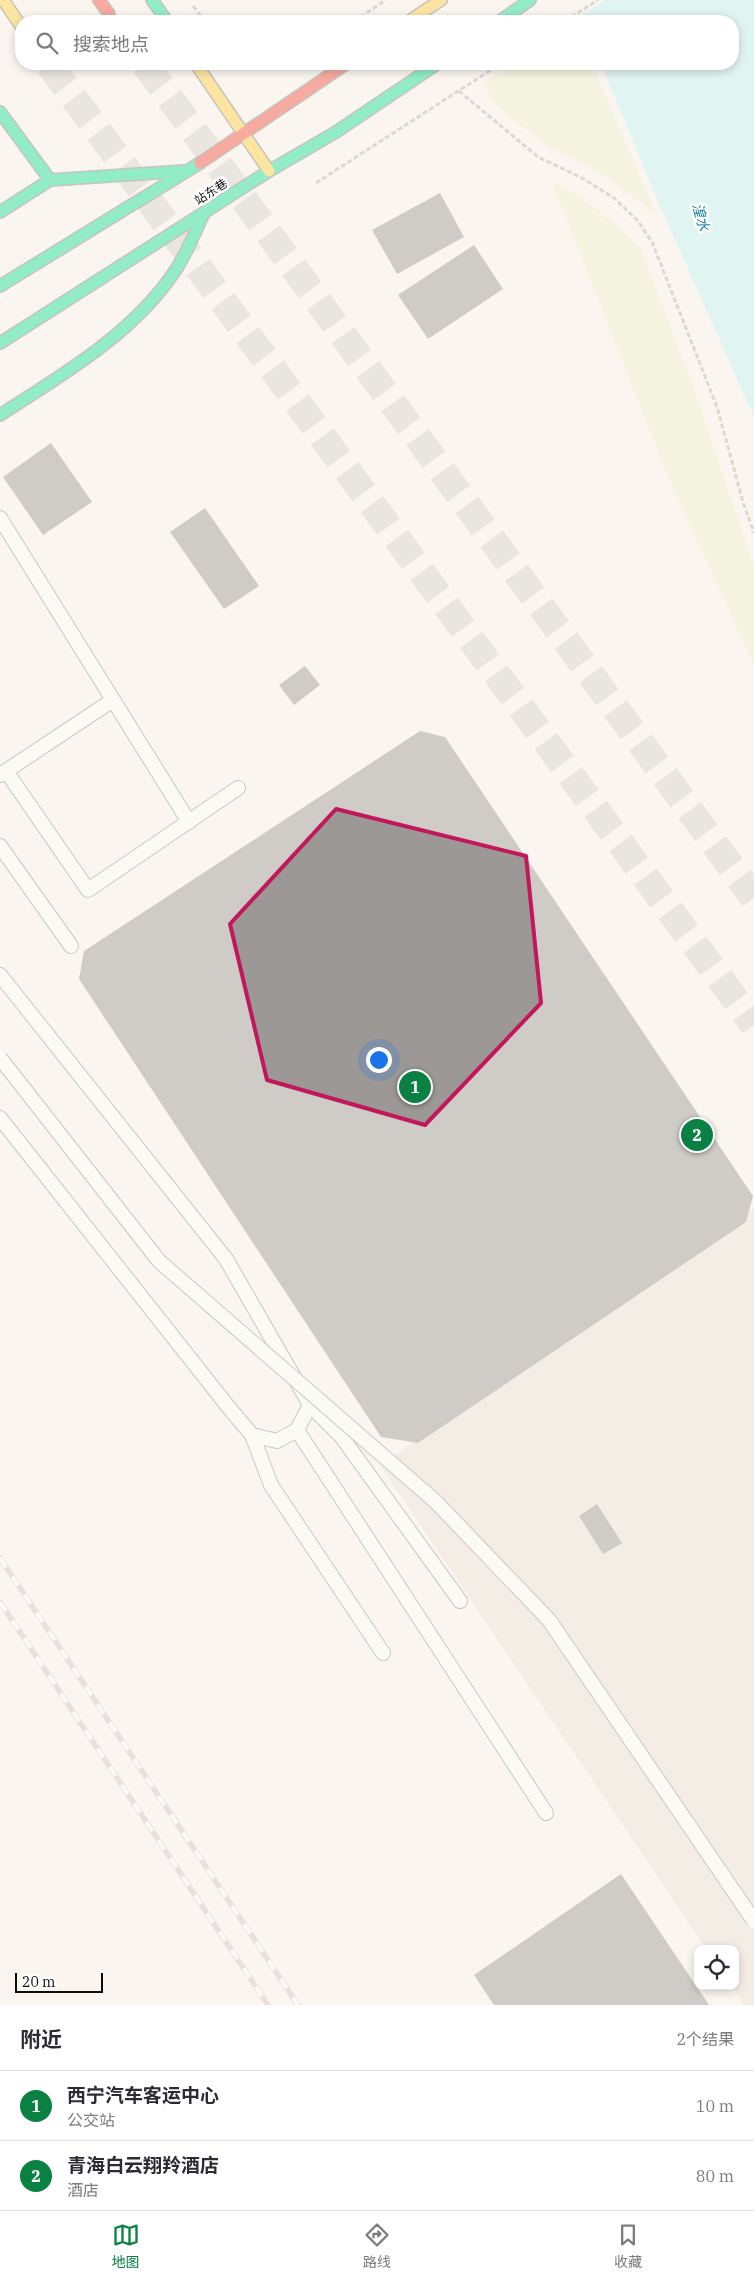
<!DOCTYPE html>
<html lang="zh">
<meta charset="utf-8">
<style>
:root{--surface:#fff;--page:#f7f7f7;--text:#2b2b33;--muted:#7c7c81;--line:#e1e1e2;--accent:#0b8043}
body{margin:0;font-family:"IBM Plex Serif","Noto Sans SC",serif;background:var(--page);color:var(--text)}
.controls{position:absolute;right:15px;bottom:15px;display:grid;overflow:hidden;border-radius:10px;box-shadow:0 2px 8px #0003}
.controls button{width:45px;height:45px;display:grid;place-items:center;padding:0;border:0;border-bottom:1px solid var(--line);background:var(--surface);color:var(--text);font:25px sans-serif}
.scale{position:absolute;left:15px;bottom:12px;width:88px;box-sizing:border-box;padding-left:5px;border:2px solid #0b0b0b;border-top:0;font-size:14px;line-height:18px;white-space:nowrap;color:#0b0b0b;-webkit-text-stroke:4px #fff;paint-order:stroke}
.you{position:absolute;left:378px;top:1059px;width:18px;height:18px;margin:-12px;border:4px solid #fff;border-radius:50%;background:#1a73e8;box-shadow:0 0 0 8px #1a73e833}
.badge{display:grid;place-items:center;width:32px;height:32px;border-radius:50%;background:var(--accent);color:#fff;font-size:16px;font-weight:700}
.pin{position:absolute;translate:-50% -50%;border:2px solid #fff;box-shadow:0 1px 5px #0006}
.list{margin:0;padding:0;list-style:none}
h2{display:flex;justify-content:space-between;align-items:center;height:65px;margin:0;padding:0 20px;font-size:21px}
h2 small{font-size:16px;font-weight:400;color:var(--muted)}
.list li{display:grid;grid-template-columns:32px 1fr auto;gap:15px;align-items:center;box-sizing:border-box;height:70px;padding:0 20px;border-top:1px solid var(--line)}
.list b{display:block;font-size:19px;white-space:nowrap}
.list p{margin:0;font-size:16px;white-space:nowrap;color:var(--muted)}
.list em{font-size:16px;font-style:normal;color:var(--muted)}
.icon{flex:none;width:28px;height:28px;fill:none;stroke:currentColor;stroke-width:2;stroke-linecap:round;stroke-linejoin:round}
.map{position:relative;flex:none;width:754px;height:2005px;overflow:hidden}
.search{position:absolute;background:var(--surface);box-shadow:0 2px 8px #0003;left:15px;right:15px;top:15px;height:55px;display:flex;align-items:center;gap:12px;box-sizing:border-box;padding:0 18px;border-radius:20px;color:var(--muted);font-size:19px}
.sheet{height:205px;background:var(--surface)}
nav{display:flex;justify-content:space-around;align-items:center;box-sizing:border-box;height:70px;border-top:1px solid var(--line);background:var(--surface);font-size:14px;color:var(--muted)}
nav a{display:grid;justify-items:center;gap:2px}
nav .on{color:var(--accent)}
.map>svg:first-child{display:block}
.green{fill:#ebf0cd}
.plaza{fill:#eae2da}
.water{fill:#c2f2f7}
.pier{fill:#faf5ef}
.building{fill:#9c9895}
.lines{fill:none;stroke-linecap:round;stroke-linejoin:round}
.highway-tunnel{stroke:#d6d2cd;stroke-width:28;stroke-dasharray:28 14;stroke-linecap:butt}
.lane-casing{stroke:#93908e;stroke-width:16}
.fast-casing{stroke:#898784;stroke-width:14}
.slow-casing{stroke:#898784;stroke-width:14}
.jam-casing{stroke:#898784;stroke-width:14}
.path{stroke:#b7b6b5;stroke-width:3;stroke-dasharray:5 2.5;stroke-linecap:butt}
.lane{stroke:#fefefd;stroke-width:14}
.fast{stroke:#16e098;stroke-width:11}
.slow{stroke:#ffcf43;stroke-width:11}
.jam{stroke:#f24e42;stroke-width:11}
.rail-casing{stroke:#d7c3c8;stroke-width:5.5}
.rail{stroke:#fff;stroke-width:4;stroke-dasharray:11;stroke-linecap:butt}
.lane-bridge-casing{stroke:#93908e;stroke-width:16;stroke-linecap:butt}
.lane-bridge{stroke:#fefefd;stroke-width:14}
.marked{fill:none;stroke:#c2185b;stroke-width:4;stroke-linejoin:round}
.labels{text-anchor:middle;stroke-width:5;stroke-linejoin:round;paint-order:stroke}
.street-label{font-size:12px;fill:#0b0b0b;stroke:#fff}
.water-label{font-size:14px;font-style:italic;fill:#0d7d95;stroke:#fff}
</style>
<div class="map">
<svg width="754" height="2005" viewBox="0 0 754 2005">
<rect width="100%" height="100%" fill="#faf5ef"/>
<g class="green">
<path d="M516,64H592L656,214L601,173L549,147L501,110L482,84Z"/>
<path d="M551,180L595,207L641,249L696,394L754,566V665L667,474Z"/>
</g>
<path class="plaza" d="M754,1208V2005H744L732,1986H735V1949H706L380,1465Z"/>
<path class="water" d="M575,0H754V417L660,206L601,64H733V21H583Z"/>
<path class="pier" d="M572,0H605L579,17Z"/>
<g class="building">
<path d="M440,193L464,237L397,274L372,230Z"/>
<path d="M474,245L503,289L428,339L398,295Z"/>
<path d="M51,443L92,502L43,535L3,477Z"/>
<path d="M205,508L259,586L224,609L170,532Z"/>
<path d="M305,666L320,685L294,705L279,685Z"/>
<path d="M420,731L445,737L753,1196L746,1222L418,1443L381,1437L79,979L84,951Z"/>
<path d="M597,1504L622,1543L603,1554L579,1516Z"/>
<path d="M621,1874L709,2005H494L474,1975Z"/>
</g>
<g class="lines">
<g class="highway-tunnel">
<path d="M49,64L754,1025"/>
<path d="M145,64L754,898"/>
</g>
<defs>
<g id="lane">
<path d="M0,518L189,822"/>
<path d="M6,771L88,890L238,788"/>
<path d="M0,775L113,700"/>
<path d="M0,846L71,946"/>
<path d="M0,975L226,1259L310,1405L297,1430L277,1441L252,1435L230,1409L0,1118"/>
<path d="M310,1405L341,1436L460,1601"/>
<path d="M297,1430L546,1813"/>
<path d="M252,1435L271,1485L383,1653"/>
</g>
<g id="fast">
<path d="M152,0L167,21"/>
<path d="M500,21L530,0"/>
<path d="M0,112L50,180L184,171"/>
<path d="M0,212L50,180"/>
<path d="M0,286L200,163"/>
<path d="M0,343L269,171L336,132L437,64"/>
<path d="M0,415C62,375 133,334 175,271C187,253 195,232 204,213"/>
</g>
<g id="slow">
<path d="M3,0L21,26"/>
<path d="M409,21L441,0"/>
<path d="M196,64L269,171"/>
</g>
<g id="jam">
<path d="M99,0L109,14"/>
<path d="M200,163L346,64"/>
</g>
</defs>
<use href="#lane" class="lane-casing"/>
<use href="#fast" class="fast-casing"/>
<use href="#slow" class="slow-casing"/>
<use href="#jam" class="jam-casing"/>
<g class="path">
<path d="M193,6L205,21"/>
<path d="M354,21L386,0"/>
<path d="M565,21L598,0"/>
<path d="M459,91L538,157L582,178L614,198L638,221L652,242L717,407L743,502L754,533"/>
<path d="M316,183L500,64"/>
</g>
<use href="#lane" class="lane"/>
<use href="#fast" class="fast"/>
<use href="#slow" class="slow"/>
<use href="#jam" class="jam"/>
<defs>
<g id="rail">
<path d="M0,1558L298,2005"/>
<path d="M0,1602L268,2005"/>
</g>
</defs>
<use href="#rail" class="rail-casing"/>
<use href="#rail" class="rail"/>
<defs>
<path id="lane-bridge" d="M0,1058L159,1261L435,1501L549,1620L754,1921"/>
</defs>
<use href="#lane-bridge" class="lane-bridge-casing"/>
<use href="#lane-bridge" class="lane-bridge"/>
</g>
<path d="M0 0H754V2005H0ZM336,809L526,856L541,1003L425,1125L267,1080L230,924Z" fill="#faf5ef" fill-opacity=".55" fill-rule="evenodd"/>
<path class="marked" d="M336,809L526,856L541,1003L425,1125L267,1080L230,924Z"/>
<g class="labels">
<g class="street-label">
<text transform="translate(211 192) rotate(-33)" y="4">站东巷</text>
</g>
<g class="water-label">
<text transform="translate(701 217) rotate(75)" y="5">湟水</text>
</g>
</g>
</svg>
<div class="controls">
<button><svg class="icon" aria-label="locate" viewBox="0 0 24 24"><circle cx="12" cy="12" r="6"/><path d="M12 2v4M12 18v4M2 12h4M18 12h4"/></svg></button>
</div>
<div class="scale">20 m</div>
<div class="you"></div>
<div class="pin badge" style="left:415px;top:1087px">1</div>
<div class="pin badge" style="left:697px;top:1135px">2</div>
<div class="search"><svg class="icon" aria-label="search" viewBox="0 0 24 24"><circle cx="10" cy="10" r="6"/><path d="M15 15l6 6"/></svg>搜索地点</div>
</div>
<section class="sheet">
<h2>附近<small>2个结果</small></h2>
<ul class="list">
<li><span class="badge">1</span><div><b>西宁汽车客运中心</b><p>公交站</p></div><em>10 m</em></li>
<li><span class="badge">2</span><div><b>青海白云翔羚酒店</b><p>酒店</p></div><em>80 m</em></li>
</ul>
</section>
<nav>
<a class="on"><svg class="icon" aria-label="map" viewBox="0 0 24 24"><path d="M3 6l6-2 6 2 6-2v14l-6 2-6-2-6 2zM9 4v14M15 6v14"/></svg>地图</a>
<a><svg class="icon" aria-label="directions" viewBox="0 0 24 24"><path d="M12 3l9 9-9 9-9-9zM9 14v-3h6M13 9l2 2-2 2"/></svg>路线</a>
<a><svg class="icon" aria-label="saved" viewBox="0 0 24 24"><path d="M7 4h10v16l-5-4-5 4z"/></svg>收藏</a>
</nav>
